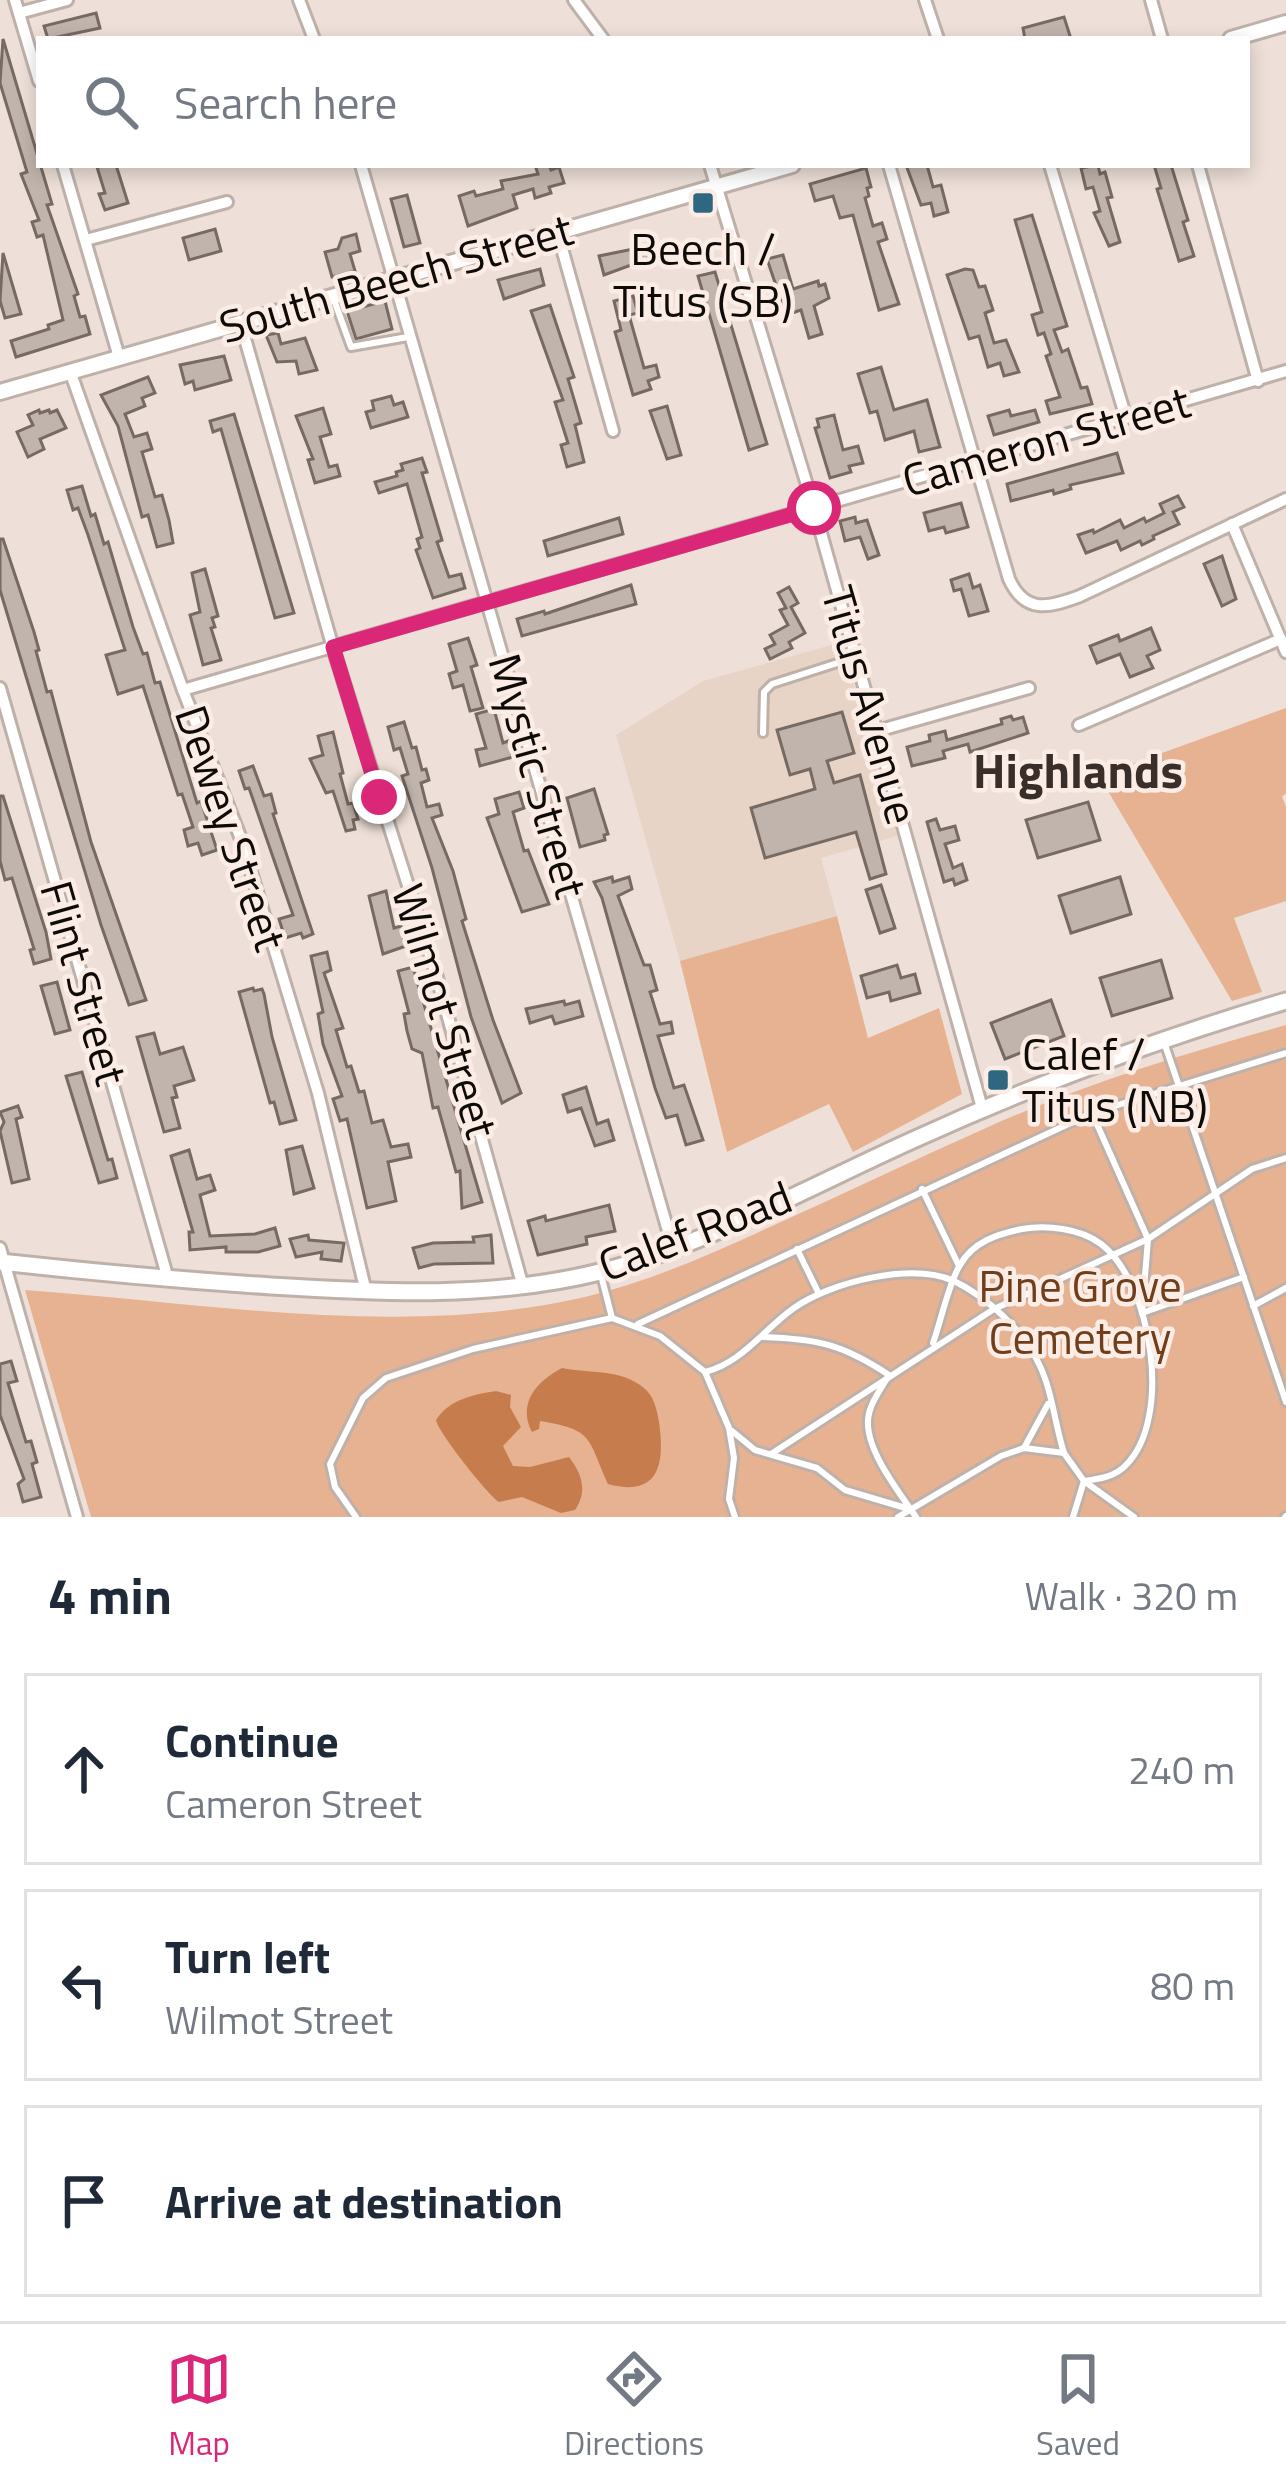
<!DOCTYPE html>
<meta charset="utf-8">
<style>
:root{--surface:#fff;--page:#f2f2f3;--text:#1f2937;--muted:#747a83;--line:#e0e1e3;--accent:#db2777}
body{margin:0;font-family:"Titillium Web",sans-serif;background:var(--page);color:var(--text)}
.stop{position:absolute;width:36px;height:36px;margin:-27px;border:9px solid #db2777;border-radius:50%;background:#fff}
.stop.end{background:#db2777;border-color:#fff;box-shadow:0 3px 12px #0008}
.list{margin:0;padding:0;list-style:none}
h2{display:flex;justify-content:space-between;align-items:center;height:156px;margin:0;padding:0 48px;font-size:51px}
h2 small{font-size:39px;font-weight:400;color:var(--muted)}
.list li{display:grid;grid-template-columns:78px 1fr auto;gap:36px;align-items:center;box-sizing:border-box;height:192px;margin:0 24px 24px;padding:0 24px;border:3px solid var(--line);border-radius:0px}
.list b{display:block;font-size:45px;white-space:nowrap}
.list p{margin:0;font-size:39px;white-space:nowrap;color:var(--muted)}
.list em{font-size:39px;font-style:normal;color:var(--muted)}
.icon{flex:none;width:66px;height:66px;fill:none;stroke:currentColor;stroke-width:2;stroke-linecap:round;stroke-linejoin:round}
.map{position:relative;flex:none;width:1286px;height:1517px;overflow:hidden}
.search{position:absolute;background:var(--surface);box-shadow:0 6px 18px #0003;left:36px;right:36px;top:36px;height:132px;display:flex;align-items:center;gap:30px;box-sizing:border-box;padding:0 42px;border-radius:0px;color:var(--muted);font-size:45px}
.sheet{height:804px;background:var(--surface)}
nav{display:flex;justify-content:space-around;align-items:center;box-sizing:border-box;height:168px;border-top:3px solid var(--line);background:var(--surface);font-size:33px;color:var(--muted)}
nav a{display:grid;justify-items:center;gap:6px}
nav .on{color:var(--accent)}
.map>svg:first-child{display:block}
.built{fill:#e8d3c7}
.green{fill:#e7b292}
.water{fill:#c77c4d}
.building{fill:#c1b4ac;stroke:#766a63;stroke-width:3}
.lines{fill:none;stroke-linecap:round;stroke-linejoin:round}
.service-casing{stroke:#beb1aa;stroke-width:12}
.minor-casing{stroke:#beb1aa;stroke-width:16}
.tertiary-casing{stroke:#beb1aa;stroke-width:20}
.secondary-casing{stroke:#beb1aa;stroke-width:21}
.service{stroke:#fff;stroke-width:6}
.minor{stroke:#fff;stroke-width:10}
.tertiary{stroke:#fff;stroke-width:14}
.secondary{stroke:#fff;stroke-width:15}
.route{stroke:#db2777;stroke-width:15}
.poi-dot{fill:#2f6781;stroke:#fbede5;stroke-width:4.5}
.labels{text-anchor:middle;stroke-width:9;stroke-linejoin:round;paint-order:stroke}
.poi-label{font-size:45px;fill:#0f0b08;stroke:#fbede5}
.street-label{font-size:45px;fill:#0f0b08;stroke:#fbede5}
.park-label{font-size:45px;fill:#713e1c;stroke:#fbede5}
.neighbourhood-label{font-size:48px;font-weight:bold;fill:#392e29;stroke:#fbede5}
</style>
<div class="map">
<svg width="1286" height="1517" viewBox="0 0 1286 1517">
<rect width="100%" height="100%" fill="#eee0d8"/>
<path class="built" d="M842,642L897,836L821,858L837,916L680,961L616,735L703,681Z"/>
<g class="green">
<path d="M1286,708V794L1282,796L1286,807V901L1234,918L1262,992L1232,1001L1099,776Z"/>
<path d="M837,916L868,1038L939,1008L962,1094L853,1152L829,1104L727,1152L680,961Z"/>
<path d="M1286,1025V1517H91L25,1290C209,1303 403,1339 585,1297C651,1281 711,1254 772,1226C843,1194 914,1160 986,1128C1083,1084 1184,1054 1286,1025Z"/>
</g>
<g class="water">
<path d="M562,1368C590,1374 620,1368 644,1388C654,1396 657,1410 659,1422C665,1463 660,1498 608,1484C587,1437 594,1430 540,1421L539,1429L532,1432C517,1403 537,1381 562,1368Z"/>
<path d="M496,1391L511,1395L510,1407L521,1427L503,1446L513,1466L530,1467L569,1457C582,1474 588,1491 575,1510L561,1513L522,1497L499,1502C487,1494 438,1432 436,1420C450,1399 472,1395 496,1391Z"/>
</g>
<g class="building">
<path d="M96,13L100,28L48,39L44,26Z"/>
<path d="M1064,17L1071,39H1025L1023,28Z"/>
<path d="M3,39L52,204L47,205L78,294L74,296L80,317L85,316L90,334L16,357L11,341L49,329L48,325L63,320L43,235L37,237L32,222L39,220L21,174L27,172L0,83Z"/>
<path d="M116,165L128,203L105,210L99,194L105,193L97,167Z"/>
<path d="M535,165H549L551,170L559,167L564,183L549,187L551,193L535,198L533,189L513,195L517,208L468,226L459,196L474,191L476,196L503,189L501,181L538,174Z"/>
<path d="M906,165H927L933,187L941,185L948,212L934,216L931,203L921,205Z"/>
<path d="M1098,165L1100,174L1105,172L1112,197L1107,198L1120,242L1109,246L1094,213L1100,211L1093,187L1086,189L1081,168Z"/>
<path d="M1154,165H1171L1188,220L1183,222L1194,256L1179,261L1157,189L1161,188Z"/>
<path d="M866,168L871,187L867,188L869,196L865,198L873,226L882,223L887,239L878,242L899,304L879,310L853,215L840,218L833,196L815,201L810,184Z"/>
<path d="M407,195L420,243L404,247L391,199Z"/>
<path d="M1032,215L1067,326L1054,330L1062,352L1068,349L1081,388L1087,387L1092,404L1050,414L1046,401L1060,397L1046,356L1051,354L1044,333L1038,335L1032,315L1042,312L1015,220Z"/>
<path d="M215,229L221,251L189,260L183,238Z"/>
<path d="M356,234L360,251L350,254L355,271L332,277L325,252L338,249L342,238Z"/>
<path d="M658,244L661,254L604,275L599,256Z"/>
<path d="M3,253L21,314L5,318L0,301Z"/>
<path d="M783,255L793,289L818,281L819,286L825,284L829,298L814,306L822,334L809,338L801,310L786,315L767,259Z"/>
<path d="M540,269L544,285L504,299L498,280Z"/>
<path d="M965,269L973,270L979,287L985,286L993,310L985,313L994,343L1006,340L1019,372L1004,376L1000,363L988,367L979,336L969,339L947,275Z"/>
<path d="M715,272L767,444L749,450L698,276Z"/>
<path d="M633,296L638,313L629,315L644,368L656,365L659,377L648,381L651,389L633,395L615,332L621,330L614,301Z"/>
<path d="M385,301L392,329L356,339L347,311Z"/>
<path d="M550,305L574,377L568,379L581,423L575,425L584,462L567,467L561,445L568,443L555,402L563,400L531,311Z"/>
<path d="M278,333L281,344L305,338L317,370L299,374L296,361L277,362L266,335Z"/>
<path d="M224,356L231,380L195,390L193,381L185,384L180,365Z"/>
<path d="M881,367L894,410L927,400L940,447L919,452L914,431L885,440L877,411L870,413L858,374Z"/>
<path d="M148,377L155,393L142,398L145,406L125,414L134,437L147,433L152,449L142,452L155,497L162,495L169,520L173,543L157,547L148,515L142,517L118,426L101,395Z"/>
<path d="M391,396L394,405L403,402L408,417L371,428L366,412L374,410L372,401Z"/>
<path d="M667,406L681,455L667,459L650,411Z"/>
<path d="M323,408L331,434L320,437L329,467L337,465L340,476L315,483L308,460L313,459L296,416Z"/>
<path d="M39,410L40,413L49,410L50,413L57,410L66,428L40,439L44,449L28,457L17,432L33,425L28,415Z"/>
<path d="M1009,410L1011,416L1035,410L1039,422L994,435L988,416Z"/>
<path d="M234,414L294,613L275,618L221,429L213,432L210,421Z"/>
<path d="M834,415L843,450L858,446L863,463L849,466L851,472L830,478L815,428L819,427L817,419Z"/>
<path d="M1117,453L1123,473L1070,485L1071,489L1054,494L1053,490L1011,501L1007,484Z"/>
<path d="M422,458L427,472L422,473L442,540L437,542L449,577L461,574L465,588L433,598L416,550L420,548L417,539L422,537L407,484L379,493L375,482L397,476L396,472L403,470L401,464Z"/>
<path d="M82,486L91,516L95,514L104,544L108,542L133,627L143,654L147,653L155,683L160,682L197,803L201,801L217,850L202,855L198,843L188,846L184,830L193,827L182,794L178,795L143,686L118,694L106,655L125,650L88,535L78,508L73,510L67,490Z"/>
<path d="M1178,496L1184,507L1173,512L1179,524L1153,536L1154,539L1142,545L1140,541L1121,550L1117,541L1086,553L1078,535L1093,530L1094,533L1120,520L1124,528L1144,518L1146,522L1164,513L1160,504Z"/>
<path d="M961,503L968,527L946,533L944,527L929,531L924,513Z"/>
<path d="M855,517L856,523L867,520L879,555L868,559L860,537L845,541L840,521Z"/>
<path d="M619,518L623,534L548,556L544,541Z"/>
<path d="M0,539H3L34,632L39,650L36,651L47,692L51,691L91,842L146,1000L129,1005L101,925L0,590Z"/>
<path d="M1222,556L1236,599L1222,606L1204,564Z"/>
<path d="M205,569L218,616L212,618L215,627L211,628L221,660L203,665L190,615L200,612L192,573Z"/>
<path d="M969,574L973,588L980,585L988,611L969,616L961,589L954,591L951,580Z"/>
<path d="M631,585L636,604L522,636L517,619L544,611L545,614Z"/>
<path d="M789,587L798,603L791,607L805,633L789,642L792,648L770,659L765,649L775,644L770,635L788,625L780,610L786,608L778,593Z"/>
<path d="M1151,628L1160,650L1147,656L1153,668L1130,677L1120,654L1097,663L1090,646L1118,635L1120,641Z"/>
<path d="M468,638L477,665L471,667L483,708L470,711L463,685L453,688L449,674L457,671L449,644Z"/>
<path d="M494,709L503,743L508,741L513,757L480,766L476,750L486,748L476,714Z"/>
<path d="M842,712L854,753L827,761L834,783L860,775L886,874L870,879L856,832L765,858L751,808L815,789L810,769L790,775L777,730Z"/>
<path d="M1011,716L1013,720L1023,717L1028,733L970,752L968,744L943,751L945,758L912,766L907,747L930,741L929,735L945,731L947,740L1002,724L1001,719Z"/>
<path d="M404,722L412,748L416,747L422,770L426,769L429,780L421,783L427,807L439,804L442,815L432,818L453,871L466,919L462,921L493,1020L521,1093L502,1103L471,1017L432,868L402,776L408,774L400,748L394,750L388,727Z"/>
<path d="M333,732L343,773L340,774L348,804L353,803L358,819L353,820L355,829L346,831L333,791L326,793L310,759L323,755L318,736Z"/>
<path d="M253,766L264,796L271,794L276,813L273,814L313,934L303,938L301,933L285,938L279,919L293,915L249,788L245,789L239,771Z"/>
<path d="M594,789L608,834L604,835L605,840L580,847L567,798Z"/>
<path d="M519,792L524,808L513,812L524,851L528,850L549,904L522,912L487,818L499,814L495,799Z"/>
<path d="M0,796H3L46,932L51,959L34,964L30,950L34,949L12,878L5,880L0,861Z"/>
<path d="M1088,802L1100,840L1038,858L1026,820Z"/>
<path d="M936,819L940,830L955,826L959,840L945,844L953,868L962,864L967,880L955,885L953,879L944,882L927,822Z"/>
<path d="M612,877L613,882L629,877L632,889L618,896L644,965H650L657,990L650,992L660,1024L671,1022L673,1033L658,1036L674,1088L684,1085L703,1140L686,1145L677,1115L666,1118L655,1088L602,898L594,882Z"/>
<path d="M1120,877L1131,914L1071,933L1059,896Z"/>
<path d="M881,885L895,928L880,933L866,890Z"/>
<path d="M386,891L394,928L401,926L406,946L383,954L369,896Z"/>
<path d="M327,952L331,970L324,973L343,1028L336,1030L347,1067L351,1066L359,1092L364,1091L372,1123L383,1120L391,1147L408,1144L411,1157L388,1162L396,1201L367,1208L347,1119L340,1121L333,1099L342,1096L323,1044L318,1014L323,1012L311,956Z"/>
<path d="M1161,960L1172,998L1112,1016L1100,978Z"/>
<path d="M897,965L901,978L915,974L920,993L891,1001L889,992L867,998L861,976Z"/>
<path d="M413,967L482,1202L462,1208L460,1171L456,1172L438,1107L433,1108L422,1053L412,1049L407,1031L404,1014L409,1013L398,971Z"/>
<path d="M57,982L70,1030L55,1034L41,986Z"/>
<path d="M253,988L254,991L262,989L264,994L272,1037L296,1120L280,1124L274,1102L270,1103L239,992Z"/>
<path d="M1051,1000L1064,1036L1005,1059L991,1023Z"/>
<path d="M564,1001L565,1005L579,1001L583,1016L555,1024L552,1016L530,1023L526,1009Z"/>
<path d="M154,1033L160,1054L183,1047L194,1080L174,1086L177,1097L172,1098L180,1128L164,1132L137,1037Z"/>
<path d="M82,1072L108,1160L112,1159L117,1178L99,1183L66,1076Z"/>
<path d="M586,1087L597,1124L608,1120L614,1140L595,1146L581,1108L568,1112L563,1095Z"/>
<path d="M18,1106L22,1117L16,1119L29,1179L12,1183L0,1131L4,1122L0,1112Z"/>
<path d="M302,1146L314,1188L294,1194L286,1150Z"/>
<path d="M189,1150L197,1179L210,1175L215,1190L200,1195L210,1236L255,1234L275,1228L280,1246L258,1252H226V1247L190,1250L189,1232H193L171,1156Z"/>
<path d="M609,1205L615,1231L586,1237L587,1244L538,1255L528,1221L545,1216L546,1221Z"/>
<path d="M308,1235L309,1240L344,1243L341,1261L321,1259L322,1252L296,1257L290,1239Z"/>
<path d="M491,1235L493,1263L434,1264L419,1268L413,1248L433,1243L474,1242L473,1237Z"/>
<path d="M11,1361L17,1381L8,1383L26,1442L31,1441L37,1462L32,1464L41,1497L23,1502L18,1484L24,1479L0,1415V1364Z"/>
</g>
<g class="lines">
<defs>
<g id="service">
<path d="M333,297L351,347L408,337"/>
<path d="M763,733L764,692L772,684L856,657"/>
<path d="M1164,1042L1286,1402"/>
<path d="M1092,1113L1148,1239L1142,1313L1244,1277"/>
<path d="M922,1189L959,1266"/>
<path d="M797,1249L819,1294"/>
<path d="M601,1275L612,1318"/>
<path d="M1253,1306L1286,1288"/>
<path d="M638,1324L1092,1113L1286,1053"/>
<path d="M763,1337C818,1339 842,1344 889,1375C881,1389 869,1404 868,1420C866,1451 899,1492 916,1517"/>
<path d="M933,1343C941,1321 949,1282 960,1265C973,1242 997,1234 1022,1229C1046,1225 1080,1228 1101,1244C1152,1283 1173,1418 1126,1465C1115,1477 1099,1479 1084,1481L1073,1517"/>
<path d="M705,1372C742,1363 764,1329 794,1308C831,1282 911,1262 954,1281C987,1297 1024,1331 1039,1364C1052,1390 1055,1425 1064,1453"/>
<path d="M732,1431L755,1450L817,1468L845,1490L909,1509"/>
<path d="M1024,1448L1048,1404"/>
<path d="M771,1454L994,1309L1148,1239L1252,1169L1286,1158"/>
<path d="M356,1517L335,1487L330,1464L363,1398L386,1378L473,1349L612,1318L660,1336L705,1372L729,1428L734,1458L729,1499L735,1517"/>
<path d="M898,1517L1001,1456L1024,1448L1064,1453L1084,1481L1134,1517"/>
<path d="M1285,1517L1286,1516"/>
</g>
<g id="minor">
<path d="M15,0L39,81"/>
<path d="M299,0L314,39"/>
<path d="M574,0L603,39"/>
<path d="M925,0L938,39"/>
<path d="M1151,0L1162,39"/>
<path d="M19,13L67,0"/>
<path d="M63,165L119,357"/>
<path d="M361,165L673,1248"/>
<path d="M710,165L814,508L982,1108"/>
<path d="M889,165L1009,579C1025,614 1048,608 1080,596L1286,499"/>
<path d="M1050,165L1126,418"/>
<path d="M1198,165L1258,381"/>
<path d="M558,234L613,431"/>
<path d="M86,240L227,202"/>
<path d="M240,321L333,648L436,974L523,1287"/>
<path d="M70,371L183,690L241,839L318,1093L366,1292"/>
<path d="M1232,524L1286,652"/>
<path d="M0,688L168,1279"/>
<path d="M183,690L1286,371"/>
<path d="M1079,725L1281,639"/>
<path d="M877,731L1029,688"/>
<path d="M0,1248L77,1517"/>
</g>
<g id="tertiary">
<path d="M1231,39L1286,23"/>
<path d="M0,392L792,165"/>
</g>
<path id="secondary" d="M0,1262C90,1272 180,1280 271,1286C384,1293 493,1299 604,1271C705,1245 817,1183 913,1140C1035,1084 1158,1039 1286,1001"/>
</defs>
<use href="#service" class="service-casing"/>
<use href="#minor" class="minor-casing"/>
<use href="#tertiary" class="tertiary-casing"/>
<use href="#secondary" class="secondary-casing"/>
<use href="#service" class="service"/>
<use href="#minor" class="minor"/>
<use href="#tertiary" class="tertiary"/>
<use href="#secondary" class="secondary"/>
</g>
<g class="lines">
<path class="route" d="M379,797L333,647L814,508"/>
</g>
<g class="poi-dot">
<rect x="691" y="191" width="24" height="24" rx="6"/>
<rect x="986" y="1068" width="24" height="24" rx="6"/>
</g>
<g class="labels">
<g class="poi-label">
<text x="703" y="265">Beech /<tspan x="703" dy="52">Titus (SB)</tspan></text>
<text x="1022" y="1070" text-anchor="start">Calef /<tspan x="1022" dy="52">Titus (NB)</tspan></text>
</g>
<g class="street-label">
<text transform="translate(396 278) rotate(-16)" y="16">South Beech Street</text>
<text transform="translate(1046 441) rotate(-16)" y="16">Cameron Street</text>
<text transform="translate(870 705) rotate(74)" y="16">Titus Avenue</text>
<text transform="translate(538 776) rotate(74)" y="16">Mystic Street</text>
<text transform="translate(231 828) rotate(71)" y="16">Dewey Street</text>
<text transform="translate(84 983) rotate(74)" y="16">Flint Street</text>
<text transform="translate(445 1011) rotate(73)" y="16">Wilmot Street</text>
<text transform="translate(695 1231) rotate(-21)" y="16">Calef Road</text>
</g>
<g class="park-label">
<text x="1080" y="1302">Pine Grove<tspan x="1080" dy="52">Cemetery</tspan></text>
</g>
<g class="neighbourhood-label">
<text x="1078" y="788">Highlands</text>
</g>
</g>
</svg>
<div class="stop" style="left:814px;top:508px"></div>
<div class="stop end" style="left:379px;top:797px"></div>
<div class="search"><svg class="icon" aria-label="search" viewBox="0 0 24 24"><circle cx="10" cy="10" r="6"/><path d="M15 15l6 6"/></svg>Search here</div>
</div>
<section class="sheet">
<h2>4 min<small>Walk · 320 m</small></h2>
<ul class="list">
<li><svg class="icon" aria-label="ahead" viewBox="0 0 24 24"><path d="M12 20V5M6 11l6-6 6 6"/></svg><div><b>Continue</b><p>Cameron Street</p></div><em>240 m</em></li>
<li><svg class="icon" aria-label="left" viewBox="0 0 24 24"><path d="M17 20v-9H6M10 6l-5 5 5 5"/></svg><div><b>Turn left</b><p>Wilmot Street</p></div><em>80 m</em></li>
<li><svg class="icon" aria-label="arrive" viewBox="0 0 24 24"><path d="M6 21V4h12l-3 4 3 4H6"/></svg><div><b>Arrive at destination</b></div></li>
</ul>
</section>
<nav>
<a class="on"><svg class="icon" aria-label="map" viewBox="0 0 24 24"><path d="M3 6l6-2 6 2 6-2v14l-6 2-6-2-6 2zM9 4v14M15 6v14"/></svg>Map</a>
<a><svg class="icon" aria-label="directions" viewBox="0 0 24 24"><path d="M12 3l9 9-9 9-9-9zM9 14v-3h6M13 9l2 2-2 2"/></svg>Directions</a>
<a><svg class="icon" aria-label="saved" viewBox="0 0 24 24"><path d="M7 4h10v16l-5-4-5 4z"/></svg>Saved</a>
</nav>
